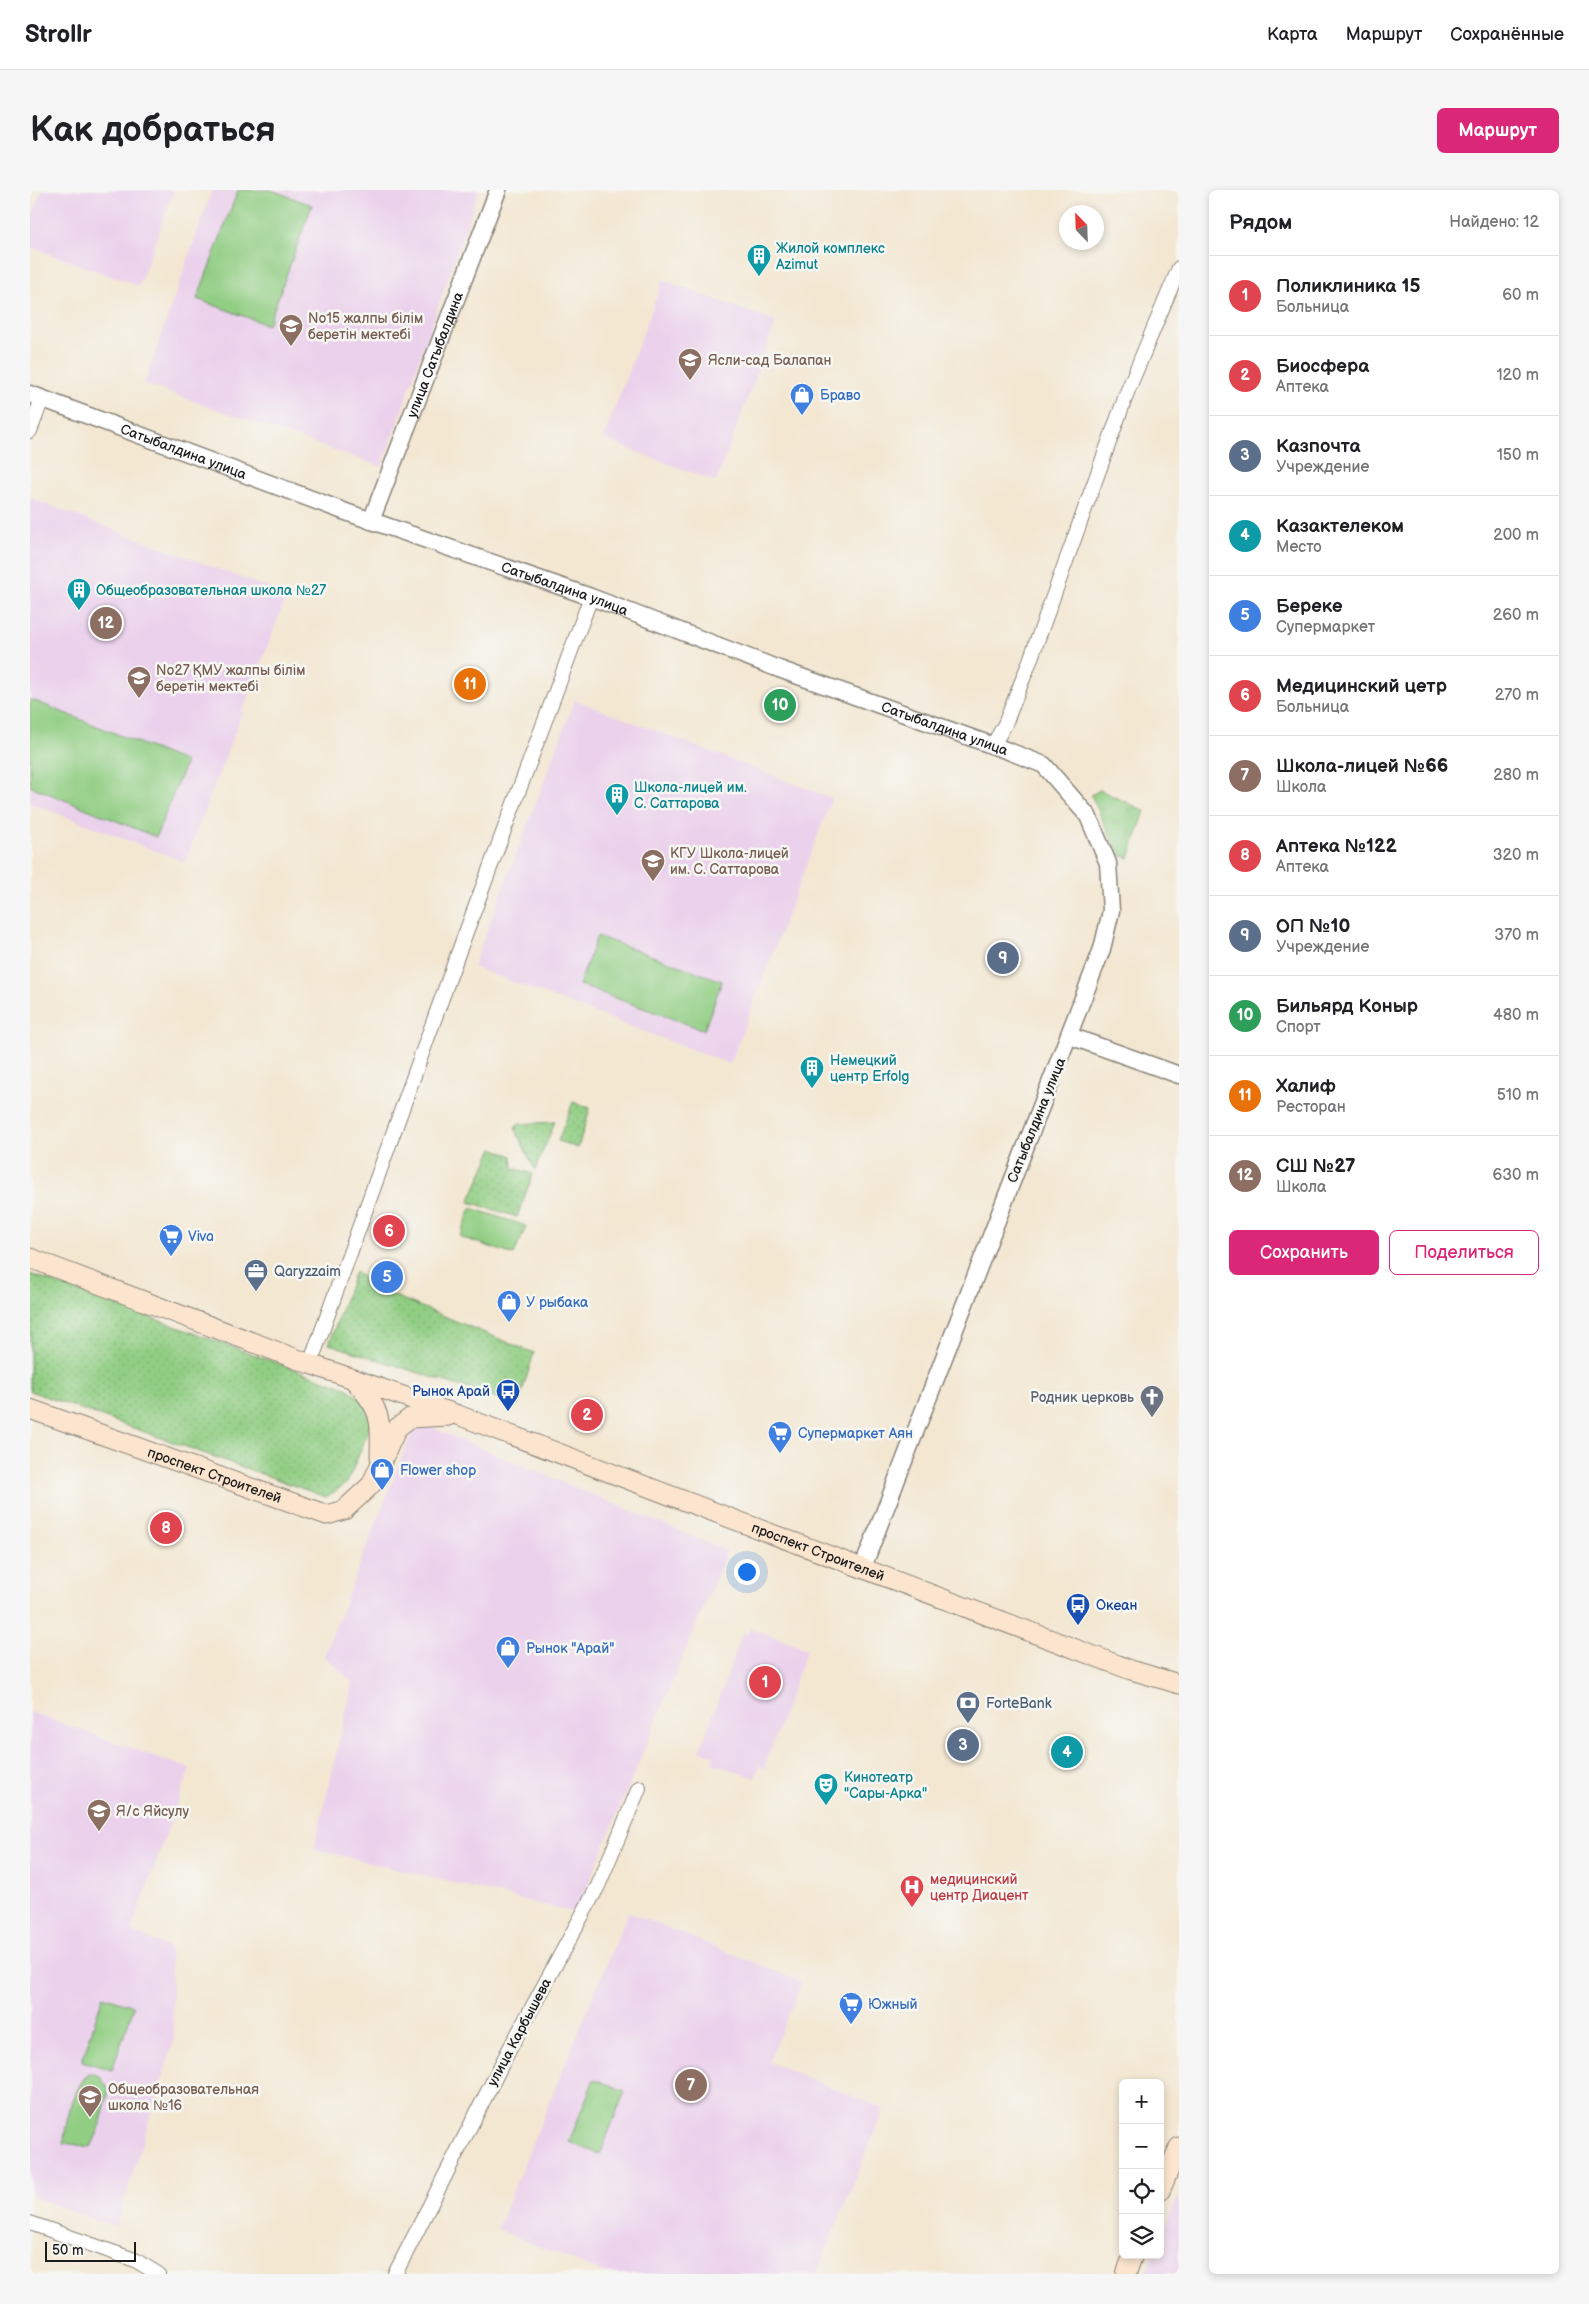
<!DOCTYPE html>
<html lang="ru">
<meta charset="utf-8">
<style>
:root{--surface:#fff;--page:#f6f6f6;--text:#202124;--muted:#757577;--line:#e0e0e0;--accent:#db2777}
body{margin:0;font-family:"Balsamiq Sans",sans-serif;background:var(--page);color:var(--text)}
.controls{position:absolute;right:15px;bottom:15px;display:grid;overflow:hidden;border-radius:8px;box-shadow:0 2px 8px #0003}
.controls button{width:45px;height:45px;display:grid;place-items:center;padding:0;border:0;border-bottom:1px solid var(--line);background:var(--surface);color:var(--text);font:25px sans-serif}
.compass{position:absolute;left:1029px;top:15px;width:45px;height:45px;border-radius:50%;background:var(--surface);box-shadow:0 2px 8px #0003;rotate:337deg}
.scale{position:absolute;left:15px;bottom:12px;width:91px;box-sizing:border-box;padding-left:5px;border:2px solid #1c1c1c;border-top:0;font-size:14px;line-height:18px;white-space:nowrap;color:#1c1c1c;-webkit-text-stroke:4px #f6f6f2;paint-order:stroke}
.you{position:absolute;left:716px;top:1381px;width:18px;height:18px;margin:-12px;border:4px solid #fff;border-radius:50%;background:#1a73e8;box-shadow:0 0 0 8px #1a73e833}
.badge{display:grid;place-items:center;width:32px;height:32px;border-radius:50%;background:var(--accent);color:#fff;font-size:16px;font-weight:700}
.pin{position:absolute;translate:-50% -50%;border:2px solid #fff;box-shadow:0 1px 5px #0006}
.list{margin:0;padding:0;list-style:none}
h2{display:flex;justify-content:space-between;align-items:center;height:65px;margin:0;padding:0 20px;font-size:21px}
h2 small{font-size:16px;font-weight:400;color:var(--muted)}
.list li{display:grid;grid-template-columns:32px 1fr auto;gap:15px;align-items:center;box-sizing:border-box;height:80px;padding:0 20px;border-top:1px solid var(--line)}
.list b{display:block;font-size:19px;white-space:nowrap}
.list p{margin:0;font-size:16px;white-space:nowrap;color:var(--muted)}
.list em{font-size:16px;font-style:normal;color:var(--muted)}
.actions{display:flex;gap:10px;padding:15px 20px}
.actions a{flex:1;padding:11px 0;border:1px solid var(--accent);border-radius:8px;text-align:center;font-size:18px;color:var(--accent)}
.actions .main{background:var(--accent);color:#fff}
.icon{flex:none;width:28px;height:28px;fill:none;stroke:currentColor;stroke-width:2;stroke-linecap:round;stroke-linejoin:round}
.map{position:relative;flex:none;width:1149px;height:2084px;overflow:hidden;border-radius:8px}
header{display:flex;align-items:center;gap:30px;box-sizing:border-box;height:70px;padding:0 25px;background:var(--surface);border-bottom:1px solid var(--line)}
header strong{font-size:24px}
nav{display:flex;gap:28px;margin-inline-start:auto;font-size:18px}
.intro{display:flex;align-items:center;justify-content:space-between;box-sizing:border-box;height:120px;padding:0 30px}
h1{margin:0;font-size:35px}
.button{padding:12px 22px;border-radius:8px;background:var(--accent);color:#fff;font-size:18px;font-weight:700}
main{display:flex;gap:30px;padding:0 30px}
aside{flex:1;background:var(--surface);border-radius:8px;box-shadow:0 2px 8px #0003}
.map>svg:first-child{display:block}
.built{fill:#ebd1ec}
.grass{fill:url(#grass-tufts);stroke:#567550}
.park{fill:url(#park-dots);stroke:#567550}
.pitch{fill:#91ce83;stroke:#567550}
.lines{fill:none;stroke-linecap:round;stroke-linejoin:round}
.minor-casing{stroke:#888277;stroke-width:16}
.tertiary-casing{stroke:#888277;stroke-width:19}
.secondary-casing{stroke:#888277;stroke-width:21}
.minor{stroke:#fff;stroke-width:14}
.tertiary{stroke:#fff;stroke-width:16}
.secondary{stroke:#fbe5cf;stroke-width:19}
.labels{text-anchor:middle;stroke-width:5;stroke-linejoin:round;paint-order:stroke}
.culture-label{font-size:14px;fill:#0d838f;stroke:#f6f6f2;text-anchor:start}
.education-label{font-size:14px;fill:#785e54;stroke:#f6f6f2;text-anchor:start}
.street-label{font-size:14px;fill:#1c1c1c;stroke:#f6f6f2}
.shop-label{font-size:14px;fill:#366cbe;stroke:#f6f6f2;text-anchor:start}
.service-label{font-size:14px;fill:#4e5e75;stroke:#f6f6f2;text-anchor:start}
.transit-label{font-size:14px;fill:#164399;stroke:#f6f6f2;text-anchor:end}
.worship-label{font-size:14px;fill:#5b616d;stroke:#f6f6f2;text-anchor:end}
.health-label{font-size:14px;fill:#be3a42;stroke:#f6f6f2;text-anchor:start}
</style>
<header>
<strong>Strollr</strong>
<nav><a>Карта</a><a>Маршрут</a><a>Сохранённые</a></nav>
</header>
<div class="intro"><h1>Как добраться</h1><a class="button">Маршрут</a></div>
<main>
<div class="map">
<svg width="1149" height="2084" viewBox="0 0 1149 2084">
<defs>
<pattern id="grass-tufts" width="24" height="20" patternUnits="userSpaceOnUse" patternTransform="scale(1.25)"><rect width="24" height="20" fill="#91ce83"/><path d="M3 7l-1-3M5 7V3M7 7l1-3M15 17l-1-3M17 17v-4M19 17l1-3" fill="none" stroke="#7cb071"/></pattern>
<pattern id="park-dots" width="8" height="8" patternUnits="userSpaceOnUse" patternTransform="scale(1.25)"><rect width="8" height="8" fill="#91ce83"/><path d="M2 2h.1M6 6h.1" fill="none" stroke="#7cb071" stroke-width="1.8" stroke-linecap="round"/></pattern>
</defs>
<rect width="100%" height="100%" fill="#f6f6f2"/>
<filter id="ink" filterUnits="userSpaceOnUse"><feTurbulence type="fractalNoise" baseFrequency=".02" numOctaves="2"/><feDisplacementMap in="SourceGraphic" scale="10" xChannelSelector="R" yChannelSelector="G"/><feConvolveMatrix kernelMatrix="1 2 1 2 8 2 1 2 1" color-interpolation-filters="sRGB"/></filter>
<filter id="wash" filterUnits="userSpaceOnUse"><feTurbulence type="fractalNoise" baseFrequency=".0096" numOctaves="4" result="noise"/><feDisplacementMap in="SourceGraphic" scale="20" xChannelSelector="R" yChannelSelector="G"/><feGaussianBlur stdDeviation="1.12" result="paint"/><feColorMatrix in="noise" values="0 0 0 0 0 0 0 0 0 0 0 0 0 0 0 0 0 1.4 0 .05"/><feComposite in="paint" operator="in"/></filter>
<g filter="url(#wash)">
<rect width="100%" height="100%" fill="#f3e7d2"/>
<g class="built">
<path d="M12,0H144L109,96L0,57V31Z"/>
<path d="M182,0H449L352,277L114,194Z"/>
<path d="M633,90L746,132L686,292L573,249Z"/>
<path d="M0,308L257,405L155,672L0,613Z"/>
<path d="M545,510L802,608L700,874L443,777Z"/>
<path d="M386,1231L697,1361L546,1723L284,1659L323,1492L294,1466Z"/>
<path d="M720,1438L777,1459L734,1578L729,1576L725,1588L682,1573L684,1565L670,1560L713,1442L718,1444Z"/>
<path d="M0,1522L160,1579L101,1741L140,1758L144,1850L86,2037L0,2006Z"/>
<path d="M598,1722L772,1792L739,1872L854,1919L786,2084H576L467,2039Z"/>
<path d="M1149,2005V2084H1116L1124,2065H1130V2050Z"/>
</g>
<path class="grass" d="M1070,600L1115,621L1099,668L1089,665L1061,605Z"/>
<g class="park">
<path d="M543,912L560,918L548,958L528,951Z"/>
<path d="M525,932L505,980L485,939L488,934Z"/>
<path d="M463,958L482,966L483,978L503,984L487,1027L439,1012Z"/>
<path d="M325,1081L345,1098L504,1163L488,1215L299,1154Z"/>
<path d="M0,1084L317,1198L336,1213L342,1233L317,1293L296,1307L0,1201Z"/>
</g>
<g class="pitch">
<path d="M208,0H241L282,15L238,135L167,109Z"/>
<path d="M0,509L156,572L126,647L0,596Z"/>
<path d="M567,746L692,791L674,840L549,795Z"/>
<path d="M441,1018L496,1036L484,1065L430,1047Z"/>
<path d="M73,1806L104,1816L82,1880L52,1871Z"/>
<path d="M59,1883L70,1886L79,1900L69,1940L61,1957L34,1953C35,1934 44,1896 59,1883Z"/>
<path d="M564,1889L595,1901L570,1964L539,1952Z"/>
</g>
</g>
<g filter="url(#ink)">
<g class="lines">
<defs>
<g id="minor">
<path d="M0,241L12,209"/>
<path d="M962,557L975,534L998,476L1098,200L1149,78"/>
<path d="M280,1174L426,769L561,407"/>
<path d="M0,2033L105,2070L128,2084"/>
<path d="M365,2084L479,1860L568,1696L609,1598"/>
</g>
<g id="tertiary">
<path id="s1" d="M0,204L316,322L561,407L749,479L981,562L1014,575L1058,626L1078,673L1081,721L1072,759L833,1377"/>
<path id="s2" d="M341,331L468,0"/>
<path d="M1040,846L1149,885"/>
</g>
<g id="secondary">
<path id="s3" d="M0,1068L280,1174L428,1225L1101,1480L1149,1494"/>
<path d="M323,1189C351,1219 351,1227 350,1267"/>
<path id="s4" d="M0,1219L297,1325L314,1320L341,1295L367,1238L380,1228L419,1226"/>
<path d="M1130,2001L1149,1957"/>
<path d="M1096,2084L1103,2065"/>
</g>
</defs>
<use href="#minor" class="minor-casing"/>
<use href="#tertiary" class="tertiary-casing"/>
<use href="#secondary" class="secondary-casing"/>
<use href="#minor" class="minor"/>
<use href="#tertiary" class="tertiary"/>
<use href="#secondary" class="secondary"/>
</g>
</g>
<defs>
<symbol id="building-pin" viewBox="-11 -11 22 30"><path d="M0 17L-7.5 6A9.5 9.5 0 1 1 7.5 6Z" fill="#0f9aa8" stroke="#f6f6f2"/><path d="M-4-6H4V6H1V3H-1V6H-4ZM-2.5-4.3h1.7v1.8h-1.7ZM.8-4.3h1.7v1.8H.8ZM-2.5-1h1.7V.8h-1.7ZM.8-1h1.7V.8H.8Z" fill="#fff"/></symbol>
<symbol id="school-pin" viewBox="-11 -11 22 30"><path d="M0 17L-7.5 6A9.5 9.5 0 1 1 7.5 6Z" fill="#8d6e63" stroke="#f6f6f2"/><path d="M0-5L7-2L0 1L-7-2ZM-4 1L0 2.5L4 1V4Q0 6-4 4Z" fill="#fff"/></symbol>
<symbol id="shop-pin" viewBox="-11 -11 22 30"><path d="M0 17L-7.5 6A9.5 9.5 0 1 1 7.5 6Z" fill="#3f7fe0" stroke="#f6f6f2"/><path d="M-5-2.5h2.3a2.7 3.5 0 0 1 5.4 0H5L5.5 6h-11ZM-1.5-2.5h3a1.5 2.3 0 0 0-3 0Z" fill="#fff"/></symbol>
<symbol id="supermarket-pin" viewBox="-11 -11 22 30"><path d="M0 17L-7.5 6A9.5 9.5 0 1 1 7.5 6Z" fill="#3f7fe0" stroke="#f6f6f2"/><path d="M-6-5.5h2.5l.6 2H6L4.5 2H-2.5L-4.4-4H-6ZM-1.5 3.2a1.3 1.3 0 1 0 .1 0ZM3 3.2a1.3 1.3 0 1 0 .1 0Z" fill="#fff"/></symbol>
<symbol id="office-pin" viewBox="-11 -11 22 30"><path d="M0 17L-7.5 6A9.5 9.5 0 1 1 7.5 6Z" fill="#5c6f8a" stroke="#f6f6f2"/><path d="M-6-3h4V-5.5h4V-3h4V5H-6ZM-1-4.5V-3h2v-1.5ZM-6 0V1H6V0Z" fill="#fff"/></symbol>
<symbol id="bus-pin" viewBox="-11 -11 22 30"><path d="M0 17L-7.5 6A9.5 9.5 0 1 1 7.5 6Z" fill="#1a4fb4" stroke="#f6f6f2"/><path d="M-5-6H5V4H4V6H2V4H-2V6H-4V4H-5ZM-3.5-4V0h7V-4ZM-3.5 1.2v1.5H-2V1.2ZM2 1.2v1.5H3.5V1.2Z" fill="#fff"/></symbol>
<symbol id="church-pin" viewBox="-11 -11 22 30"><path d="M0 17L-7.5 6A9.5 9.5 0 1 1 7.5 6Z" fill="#6b7280" stroke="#f6f6f2"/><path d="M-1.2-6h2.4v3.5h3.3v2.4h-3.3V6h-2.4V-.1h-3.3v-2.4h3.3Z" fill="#fff"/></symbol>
<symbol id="bank-pin" viewBox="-11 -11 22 30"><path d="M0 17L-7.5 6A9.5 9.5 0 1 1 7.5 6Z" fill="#5c6f8a" stroke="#f6f6f2"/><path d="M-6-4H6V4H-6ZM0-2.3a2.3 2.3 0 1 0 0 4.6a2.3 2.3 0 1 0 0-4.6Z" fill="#fff"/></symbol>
<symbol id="theatre-pin" viewBox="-11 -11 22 30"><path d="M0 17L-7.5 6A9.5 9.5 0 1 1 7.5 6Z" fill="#0f9aa8" stroke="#f6f6f2"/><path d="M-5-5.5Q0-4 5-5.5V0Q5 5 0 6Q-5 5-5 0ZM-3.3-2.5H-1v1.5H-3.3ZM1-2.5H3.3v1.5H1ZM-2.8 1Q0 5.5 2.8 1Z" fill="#fff"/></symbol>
<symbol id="hospital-pin" viewBox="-11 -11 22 30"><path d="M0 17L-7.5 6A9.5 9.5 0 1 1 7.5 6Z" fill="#e0444e" stroke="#f6f6f2"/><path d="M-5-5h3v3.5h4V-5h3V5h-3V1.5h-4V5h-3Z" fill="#fff"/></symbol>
</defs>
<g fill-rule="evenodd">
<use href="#building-pin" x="715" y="52" width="28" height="38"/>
<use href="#school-pin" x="247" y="122" width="28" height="38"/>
<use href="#school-pin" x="646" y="156" width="28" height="38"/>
<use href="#shop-pin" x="758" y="191" width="28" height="38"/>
<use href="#building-pin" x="35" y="386" width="28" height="38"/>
<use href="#school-pin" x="95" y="474" width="28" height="38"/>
<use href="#building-pin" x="573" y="591" width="28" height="38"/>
<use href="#school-pin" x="609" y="657" width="28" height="38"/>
<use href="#building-pin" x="768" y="864" width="28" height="38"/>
<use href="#supermarket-pin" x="127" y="1032" width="28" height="38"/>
<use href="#office-pin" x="212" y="1067" width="28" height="38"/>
<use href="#shop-pin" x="465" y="1098" width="28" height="38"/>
<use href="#bus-pin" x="464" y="1187" width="28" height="38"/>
<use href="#church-pin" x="1108" y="1193" width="28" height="38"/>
<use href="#supermarket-pin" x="736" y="1229" width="28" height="38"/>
<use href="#shop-pin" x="338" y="1266" width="28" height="38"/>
<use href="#bus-pin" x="1034" y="1401" width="28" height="38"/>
<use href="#shop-pin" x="464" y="1444" width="28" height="38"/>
<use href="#bank-pin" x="924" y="1499" width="28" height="38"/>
<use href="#theatre-pin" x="782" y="1581" width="28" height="38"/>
<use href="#school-pin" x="55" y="1607" width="28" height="38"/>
<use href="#hospital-pin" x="868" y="1683" width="28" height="38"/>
<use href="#supermarket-pin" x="807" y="1800" width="28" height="38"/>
<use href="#school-pin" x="46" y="1893" width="28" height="38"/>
</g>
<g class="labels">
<g class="culture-label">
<text x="746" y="63">Жилой комплекс<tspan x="746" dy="16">Azimut</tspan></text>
<text x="66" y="405">Общеобразовательная школа №27</text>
<text x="604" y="602">Школа-лицей им.<tspan x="604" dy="16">С. Саттарова</tspan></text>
<text x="800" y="875">Немецкий<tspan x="800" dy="16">центр Erfolg</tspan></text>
<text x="814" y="1592">Кинотеатр<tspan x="814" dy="16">"Сары-Арка"</tspan></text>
</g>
<g class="education-label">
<text x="278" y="133">No15 жалпы білім<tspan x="278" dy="16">беретін мектебі</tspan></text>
<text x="678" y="175">Ясли-сад Балапан</text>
<text x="126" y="485">No27 ҚМУ жалпы білім<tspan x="126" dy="16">беретін мектебі</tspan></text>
<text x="640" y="668">КГУ Школа-лицей<tspan x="640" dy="16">им. С. Саттарова</tspan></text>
<text x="86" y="1626">Я/c Яйсулу</text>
<text x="78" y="1904">Общеобразовательная<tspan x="78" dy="16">школа №16</tspan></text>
</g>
<g class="street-label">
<text dy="5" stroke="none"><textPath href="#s2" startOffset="178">улица Сатыбалдина</textPath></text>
<text dy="5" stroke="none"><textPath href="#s1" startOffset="164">Сатыбалдина улица</textPath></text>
<text dy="5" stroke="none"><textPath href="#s1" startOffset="569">Сатыбалдина улица</textPath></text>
<text dy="5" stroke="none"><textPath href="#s1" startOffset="974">Сатыбалдина улица</textPath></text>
<text transform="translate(1006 930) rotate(-68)" y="5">Сатыбалдина улица</text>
<text dy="5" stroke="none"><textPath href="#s4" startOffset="196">проспект Строителей</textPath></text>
<text dy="5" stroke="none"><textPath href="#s3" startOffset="841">проспект Строителей</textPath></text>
<text transform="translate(489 1842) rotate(-62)" y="5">улица Карбышева</text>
</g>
<g class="shop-label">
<text x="790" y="210">Браво</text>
<text x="158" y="1051">Viva</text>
<text x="496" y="1117">У рыбака</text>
<text x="768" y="1248">Супермаркет Аян</text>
<text x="370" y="1285">Flower shop</text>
<text x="496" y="1463">Рынок "Арай"</text>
<text x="838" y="1819">Южный</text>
</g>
<g class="service-label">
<text x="244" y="1086">Qaryzzaim</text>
<text x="956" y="1518">ForteBank</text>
</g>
<g class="transit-label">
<text x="460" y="1206">Рынок Арай</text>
<text x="1066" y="1420" text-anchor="start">Океан</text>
</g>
<g class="worship-label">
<text x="1104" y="1212">Родник церковь</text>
</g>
<g class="health-label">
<text x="900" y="1694">медицинский<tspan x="900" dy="16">центр Диацент</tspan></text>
</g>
</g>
</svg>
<div class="controls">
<button>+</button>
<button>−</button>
<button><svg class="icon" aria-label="locate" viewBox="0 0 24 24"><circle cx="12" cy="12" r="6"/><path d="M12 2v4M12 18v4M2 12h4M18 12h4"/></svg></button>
<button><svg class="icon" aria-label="layers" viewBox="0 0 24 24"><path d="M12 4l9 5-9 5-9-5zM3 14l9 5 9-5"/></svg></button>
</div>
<svg class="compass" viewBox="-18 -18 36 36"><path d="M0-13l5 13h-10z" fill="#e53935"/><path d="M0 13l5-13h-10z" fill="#757577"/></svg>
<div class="scale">50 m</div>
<div class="you"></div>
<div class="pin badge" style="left:735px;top:1492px;background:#e0444e">1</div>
<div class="pin badge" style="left:557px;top:1225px;background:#e0444e">2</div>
<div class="pin badge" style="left:933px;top:1555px;background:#5c6f8a">3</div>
<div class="pin badge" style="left:1037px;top:1562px;background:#0f9aa8">4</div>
<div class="pin badge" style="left:357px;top:1087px;background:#3f7fe0">5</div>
<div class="pin badge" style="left:359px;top:1041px;background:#e0444e">6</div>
<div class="pin badge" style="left:661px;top:1895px;background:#8d6e63">7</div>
<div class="pin badge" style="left:136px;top:1338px;background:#e0444e">8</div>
<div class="pin badge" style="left:973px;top:768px;background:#5c6f8a">9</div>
<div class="pin badge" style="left:750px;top:515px;background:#2e9e5b">10</div>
<div class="pin badge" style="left:440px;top:494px;background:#e8710a">11</div>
<div class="pin badge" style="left:76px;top:433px;background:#8d6e63">12</div>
</div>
<aside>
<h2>Рядом<small>Найдено: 12</small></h2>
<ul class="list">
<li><span class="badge" style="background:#e0444e">1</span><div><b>Поликлиника 15</b><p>Больница</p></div><em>60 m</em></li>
<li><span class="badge" style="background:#e0444e">2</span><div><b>Биосфера</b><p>Аптека</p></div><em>120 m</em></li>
<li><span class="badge" style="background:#5c6f8a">3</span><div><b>Казпочта</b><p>Учреждение</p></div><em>150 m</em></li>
<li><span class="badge" style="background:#0f9aa8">4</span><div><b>Казактелеком</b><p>Место</p></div><em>200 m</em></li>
<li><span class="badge" style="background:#3f7fe0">5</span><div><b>Береке</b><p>Супермаркет</p></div><em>260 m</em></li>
<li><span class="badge" style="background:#e0444e">6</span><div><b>Медицинский цетр</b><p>Больница</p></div><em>270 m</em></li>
<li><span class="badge" style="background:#8d6e63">7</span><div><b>Школа-лицей №66</b><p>Школа</p></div><em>280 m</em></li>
<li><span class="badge" style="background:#e0444e">8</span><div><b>Аптека №122</b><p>Аптека</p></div><em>320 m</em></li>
<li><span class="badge" style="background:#5c6f8a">9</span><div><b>ОП №10</b><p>Учреждение</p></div><em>370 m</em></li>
<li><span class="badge" style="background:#2e9e5b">10</span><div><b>Бильярд Коныр</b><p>Спорт</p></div><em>480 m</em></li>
<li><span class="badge" style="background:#e8710a">11</span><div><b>Халиф</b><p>Ресторан</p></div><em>510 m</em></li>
<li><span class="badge" style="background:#8d6e63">12</span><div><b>СШ №27</b><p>Школа</p></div><em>630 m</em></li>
</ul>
<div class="actions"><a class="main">Сохранить</a><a>Поделиться</a></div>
</aside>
</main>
